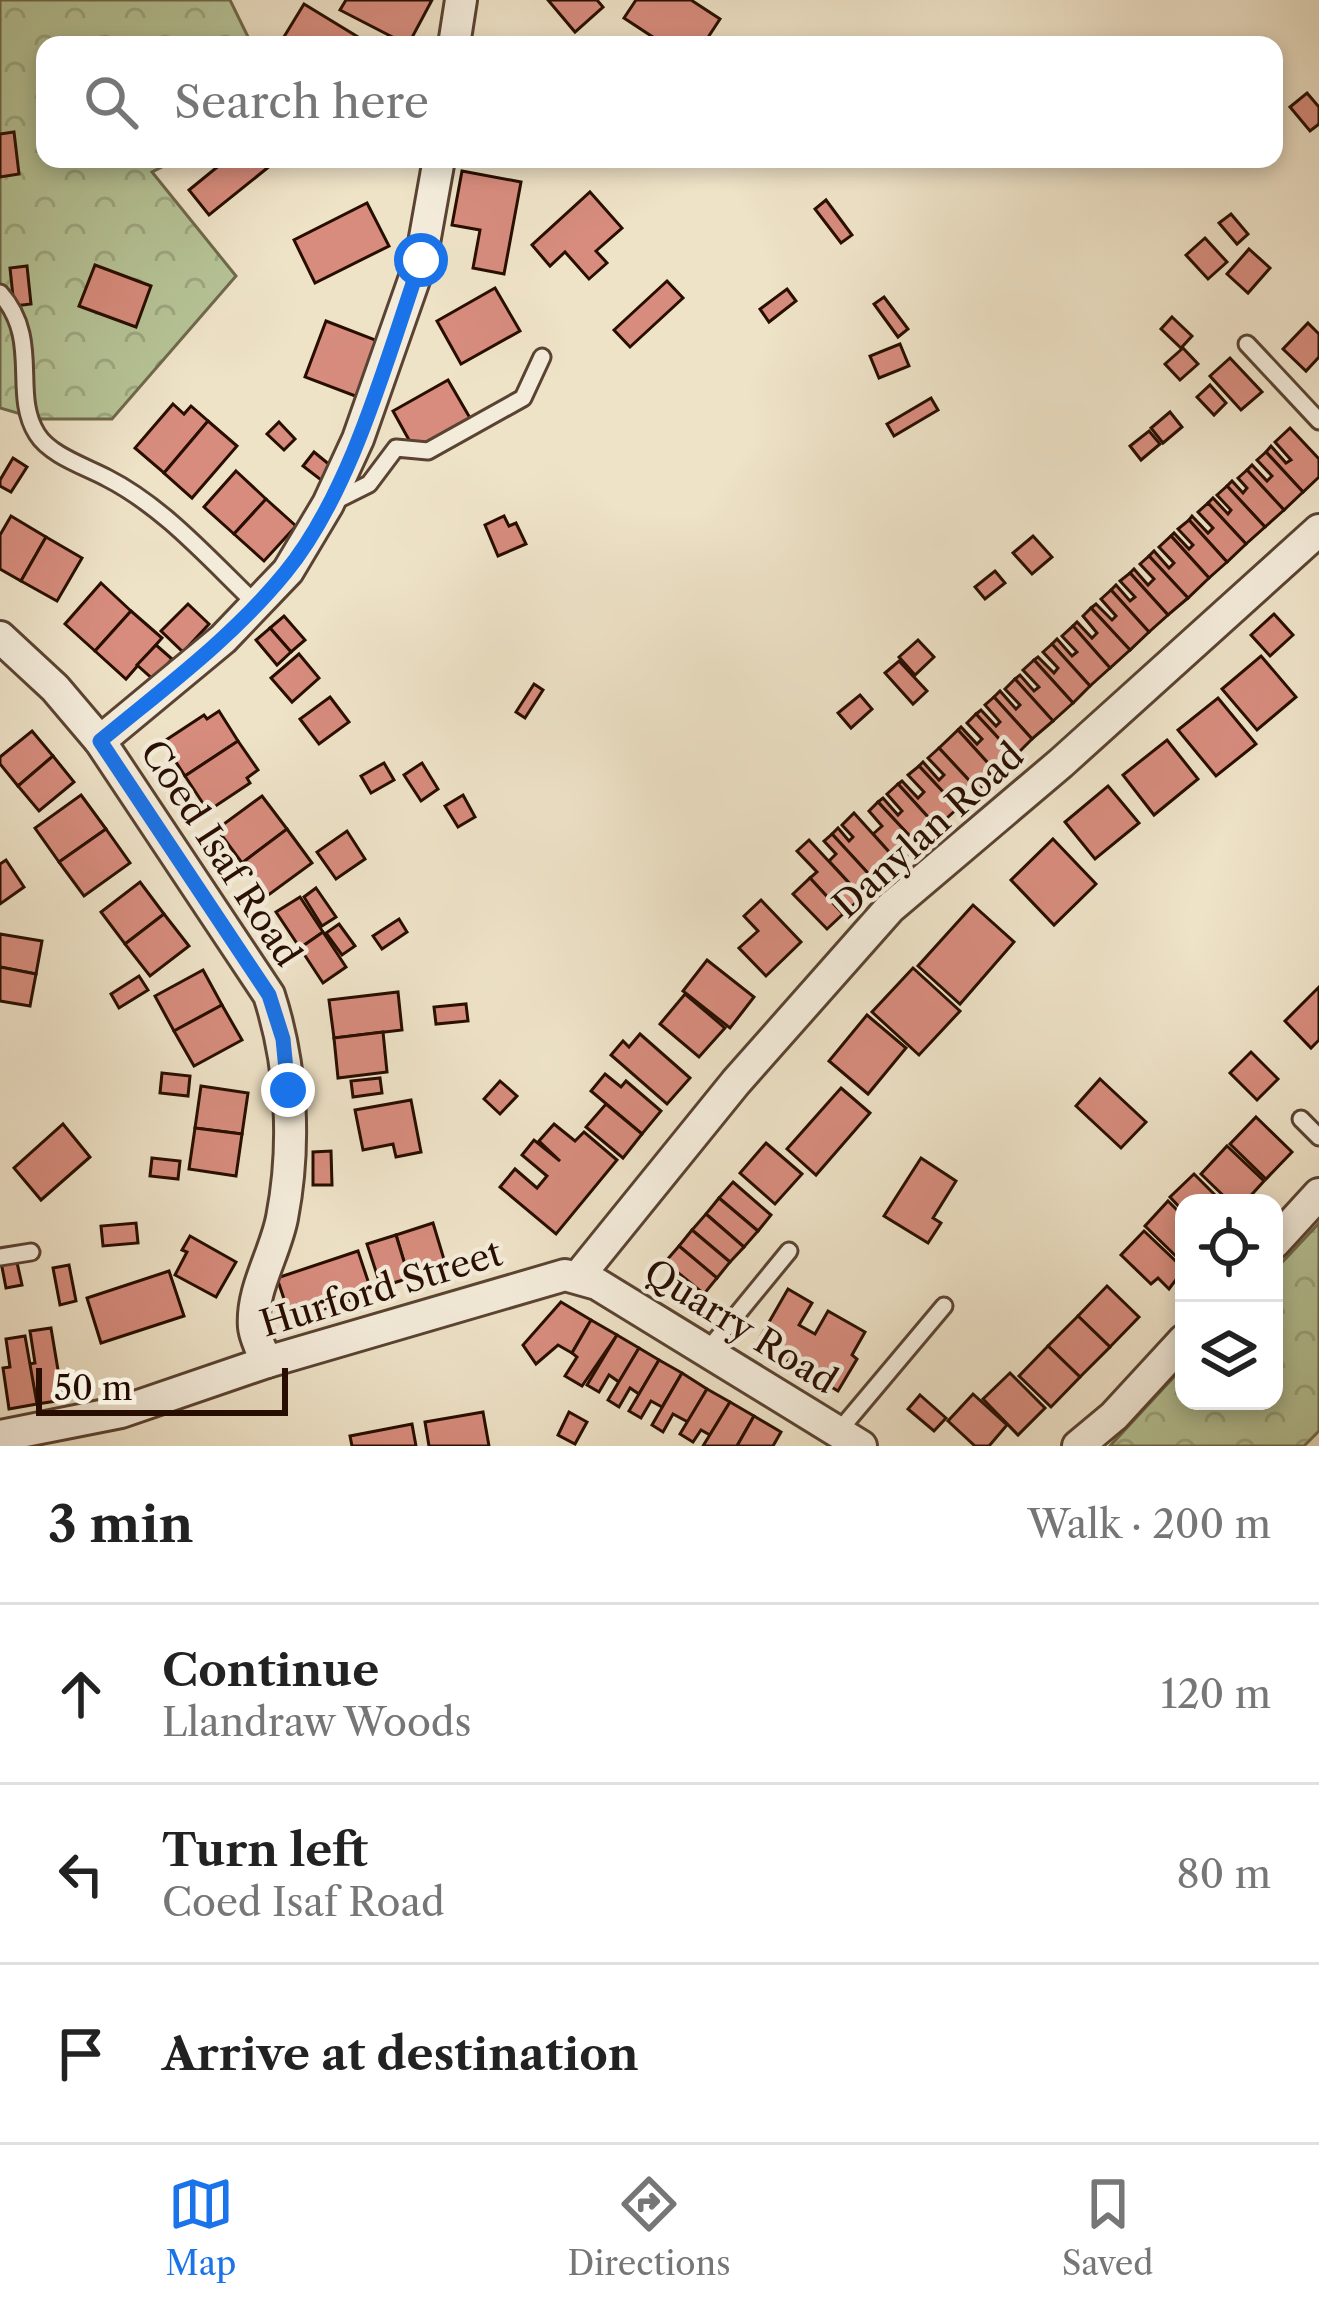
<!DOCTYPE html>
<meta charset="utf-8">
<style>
:root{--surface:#fff;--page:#f2f2f2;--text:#222;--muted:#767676;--line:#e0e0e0;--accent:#1a73e8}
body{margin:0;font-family:"Libre Caslon Text",serif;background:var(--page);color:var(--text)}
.controls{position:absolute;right:36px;bottom:36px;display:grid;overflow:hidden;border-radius:24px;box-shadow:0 6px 18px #0003}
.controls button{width:108px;height:108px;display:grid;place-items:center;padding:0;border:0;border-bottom:3px solid var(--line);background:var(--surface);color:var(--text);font:60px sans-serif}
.scale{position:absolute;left:36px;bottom:30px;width:252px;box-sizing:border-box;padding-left:12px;border:6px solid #280e00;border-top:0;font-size:33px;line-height:42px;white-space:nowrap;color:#280e00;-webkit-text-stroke:9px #f4ecdb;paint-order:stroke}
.stop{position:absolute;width:36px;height:36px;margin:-27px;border:9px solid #1a73e8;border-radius:50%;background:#fff}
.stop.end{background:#1a73e8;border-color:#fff;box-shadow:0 3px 12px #0008}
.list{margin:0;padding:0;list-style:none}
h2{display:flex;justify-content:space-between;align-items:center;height:156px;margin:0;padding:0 48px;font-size:51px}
h2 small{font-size:39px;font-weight:400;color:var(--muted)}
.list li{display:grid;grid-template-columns:78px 1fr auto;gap:36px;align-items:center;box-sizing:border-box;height:180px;padding:0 48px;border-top:3px solid var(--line)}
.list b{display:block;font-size:45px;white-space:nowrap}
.list p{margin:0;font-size:39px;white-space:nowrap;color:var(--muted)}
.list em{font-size:39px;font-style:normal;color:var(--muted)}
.icon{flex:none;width:66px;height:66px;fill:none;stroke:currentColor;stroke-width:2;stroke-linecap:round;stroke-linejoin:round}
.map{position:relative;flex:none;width:1319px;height:1446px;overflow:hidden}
.search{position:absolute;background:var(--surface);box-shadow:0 6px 18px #0003;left:36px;right:36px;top:36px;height:132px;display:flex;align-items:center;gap:30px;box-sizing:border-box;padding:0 42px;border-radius:24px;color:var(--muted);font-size:45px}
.sheet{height:696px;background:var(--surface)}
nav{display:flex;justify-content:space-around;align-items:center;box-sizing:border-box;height:168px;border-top:3px solid var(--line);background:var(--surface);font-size:33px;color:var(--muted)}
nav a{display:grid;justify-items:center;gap:6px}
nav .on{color:var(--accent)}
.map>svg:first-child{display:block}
.forest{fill:url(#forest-crowns);stroke:#6f694c;stroke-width:3}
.building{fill:#d78c7d;stroke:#280e00;stroke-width:3}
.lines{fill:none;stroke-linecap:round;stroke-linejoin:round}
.lane-casing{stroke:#5a4332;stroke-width:21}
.street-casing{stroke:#5a4332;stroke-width:36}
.lane{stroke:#f4ecdb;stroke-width:15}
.street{stroke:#f4ecdb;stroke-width:30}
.route{stroke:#1a73e8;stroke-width:15}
.labels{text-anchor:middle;stroke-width:9;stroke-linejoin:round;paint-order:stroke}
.street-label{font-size:36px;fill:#280e00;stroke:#f4ecdb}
</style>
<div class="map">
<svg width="1319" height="1446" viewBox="0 0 1319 1446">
<defs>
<pattern id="forest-crowns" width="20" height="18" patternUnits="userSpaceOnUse" patternTransform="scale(3)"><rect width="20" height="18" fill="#b6c497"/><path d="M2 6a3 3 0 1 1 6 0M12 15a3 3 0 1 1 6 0" fill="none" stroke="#9ca780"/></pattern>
</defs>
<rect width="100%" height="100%" fill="#eee2c7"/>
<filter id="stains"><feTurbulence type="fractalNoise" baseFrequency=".00167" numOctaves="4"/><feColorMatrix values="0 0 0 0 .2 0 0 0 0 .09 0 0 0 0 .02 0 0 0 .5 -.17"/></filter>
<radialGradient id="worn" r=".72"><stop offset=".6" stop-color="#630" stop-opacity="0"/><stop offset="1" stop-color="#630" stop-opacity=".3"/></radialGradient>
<g class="forest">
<path d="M0,0H230L252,45H45V159H178L152,172L236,276L112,419H38L0,408Z"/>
<path d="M1319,1223V1431L1304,1446H1110L1184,1366V1401H1274V1271Z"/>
</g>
<g class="building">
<path d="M346,0H432L408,45L340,10Z"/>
<path d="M548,0H597L603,7L575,32Z"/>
<path d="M636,0H691L720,19L703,45H665L624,18Z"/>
<path d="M304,4L363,40L360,45H279Z"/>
<path d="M1307,93L1319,107V124L1310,131L1290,107Z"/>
<path d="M14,132L19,174L0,177V134Z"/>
<path d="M217,159H275L276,161L209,215L189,190L221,164Z"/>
<path d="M462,171L521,182L504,274L473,268L480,230L452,225Z"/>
<path d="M590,192L622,228L596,251L607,263L589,279L565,252L550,266L532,245Z"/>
<path d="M826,200L852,235L841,243L815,209Z"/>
<path d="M367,203L389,246L315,283L294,240Z"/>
<path d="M1231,214L1248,234L1237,244L1219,223Z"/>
<path d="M1205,238L1227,262L1208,279L1186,255Z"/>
<path d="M1249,249L1270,268L1248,293L1227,274Z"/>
<path d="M95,265L151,286L136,327L79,306Z"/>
<path d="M27,266L31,304L14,306L10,268Z"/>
<path d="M667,281L683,298L630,347L614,330Z"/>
<path d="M495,288L520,331L461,364L437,321Z"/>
<path d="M787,289L796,301L769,322L760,309Z"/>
<path d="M884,297L908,329L898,337L874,304Z"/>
<path d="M1172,317L1192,336L1181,348L1161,329Z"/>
<path d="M326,321L378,341L358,397L305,377Z"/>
<path d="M1308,323L1319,334V357L1306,371L1283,349Z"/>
<path d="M900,344L909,366L879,378L870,356Z"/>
<path d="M1183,348L1198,364L1180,380L1165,364Z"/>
<path d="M1230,358L1262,392L1241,410L1210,376Z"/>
<path d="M448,380L470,418L414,449L393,411Z"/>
<path d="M1210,385L1226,403L1214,415L1197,397Z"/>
<path d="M931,398L938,410L894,436L887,424Z"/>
<path d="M173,404L184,414L191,406L208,421L164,473L135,448Z"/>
<path d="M1170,412L1182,427L1163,443L1151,428Z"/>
<path d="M208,421L237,446L192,498L164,473Z"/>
<path d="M279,422L295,439L284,450L267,434Z"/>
<path d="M1290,428L1319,459V477L1303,492L1266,452L1271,446L1286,463L1291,460L1275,442Z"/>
<path d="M1149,431L1160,444L1141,460L1130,446Z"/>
<path d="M314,452L336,470L325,483L303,466Z"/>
<path d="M1266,452L1303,492L1284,510L1247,470L1252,465L1267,481L1272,476L1257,460Z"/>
<path d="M13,458L27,467L11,492L0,486V480Z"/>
<path d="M1247,470L1284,510L1265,527L1227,486L1232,481L1243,493L1247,488L1238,478Z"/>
<path d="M236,471L266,499L234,534L204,507Z"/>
<path d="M1227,486L1265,527L1246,544L1208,503L1213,498L1228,514L1231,510L1217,495Z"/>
<path d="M266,499L296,526L264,561L234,534Z"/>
<path d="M1208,503L1246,544L1227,562L1189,520L1192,516L1208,533L1213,528L1198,512Z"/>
<path d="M11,516L46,537L21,581L0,569V535Z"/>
<path d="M504,516L509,526L516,523L526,544L498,556L485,525Z"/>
<path d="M1189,520L1227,562L1209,578L1171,536L1174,533L1189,549L1193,545L1178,529Z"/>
<path d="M1033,536L1052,557L1032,574L1013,553Z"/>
<path d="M1171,536L1209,578L1188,598L1149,556L1154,551L1169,568L1174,563L1159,547Z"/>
<path d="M46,537L82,558L57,601L21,581Z"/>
<path d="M1149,556L1188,598L1168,615L1130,573L1134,569L1148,585L1154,579L1140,564Z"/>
<path d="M995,571L1005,583L985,599L975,587Z"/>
<path d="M1130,573L1168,615L1149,632L1111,590L1116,585L1130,601L1135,597L1120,581Z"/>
<path d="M101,583L131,611L95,651L65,624Z"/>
<path d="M1111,590L1149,632L1130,650L1091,608L1096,604L1112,620L1116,616L1101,599Z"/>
<path d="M188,604L209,624L183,652L161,631Z"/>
<path d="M1091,608L1130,650L1110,668L1073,626L1077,622L1092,638L1097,633L1083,616Z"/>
<path d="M131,611L162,638L126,679L95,651Z"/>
<path d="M1274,614L1293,635L1270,656L1251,635Z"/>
<path d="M284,616L305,640L291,652L270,628Z"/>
<path d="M1073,626L1110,668L1090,686L1052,644L1057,639L1072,656L1077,652L1062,636Z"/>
<path d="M270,628L291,652L277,665L256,640Z"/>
<path d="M918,640L934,657L915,675L899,657Z"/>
<path d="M1052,644L1090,686L1073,703L1034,660L1038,657L1054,673L1058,668L1043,652Z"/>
<path d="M156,645L172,659L154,680L137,665Z"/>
<path d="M299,654L319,678L292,702L271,678Z"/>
<path d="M1261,656L1296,697L1257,730L1222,689Z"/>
<path d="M1034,660L1073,703L1053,721L1015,679L1020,675L1034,691L1039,687L1023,670Z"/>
<path d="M899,661L927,691L913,704L885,673Z"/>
<path d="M1015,679L1053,721L1032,739L994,697L1000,691L1016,709L1020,705L1005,689Z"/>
<path d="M534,684L543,690L525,718L516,712Z"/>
<path d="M860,695L872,709L851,728L838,713Z"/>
<path d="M330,697L349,722L319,744L300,719Z"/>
<path d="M994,697L1032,739L1015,756L976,714L981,710L996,726L1000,722L985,705Z"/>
<path d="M1218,698L1256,744L1216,776L1178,730Z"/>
<path d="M219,711L238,741L185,776L163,742L204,715L207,719Z"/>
<path d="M976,714L1015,756L997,773L958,730L961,727L977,744L982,739L967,723Z"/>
<path d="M958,730L997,773L978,790L939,748Z"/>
<path d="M32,731L53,756L18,786L0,764V757Z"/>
<path d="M1167,740L1198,779L1154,815L1123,775Z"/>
<path d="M238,741L258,770L247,778L250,783L208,811L185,776Z"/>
<path d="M939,748L978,790L958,808L919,766L923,762L939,780L944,775L928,758Z"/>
<path d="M53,756L74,782L39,811L18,786Z"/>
<path d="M384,763L394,780L371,793L361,776Z"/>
<path d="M422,763L438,789L421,801L404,775Z"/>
<path d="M919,766L958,808L937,827L898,784L902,781L918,798L924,792L908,775Z"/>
<path d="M898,784L937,827L918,845L878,802L883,798L898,815L902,811L887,794Z"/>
<path d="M1108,786L1139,823L1095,859L1065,822Z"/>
<path d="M81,795L106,829L59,862L35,828Z"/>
<path d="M463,795L475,817L458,827L445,806Z"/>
<path d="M262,796L287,829L242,863L217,829Z"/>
<path d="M878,802L918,845L899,863L873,834L882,826L869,811Z"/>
<path d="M854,813L899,863L877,883L832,834L838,828L849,841L853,837L842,825Z"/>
<path d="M106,829L130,863L84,896L59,862Z"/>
<path d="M287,829L312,863L267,896L242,863Z"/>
<path d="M347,831L365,859L336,879L317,852Z"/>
<path d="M832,834L877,883L862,897L829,861L836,854L824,841Z"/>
<path d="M1053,839L1096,884L1054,925L1011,880Z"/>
<path d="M809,840L862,897L843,914L810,878L817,872L797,851Z"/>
<path d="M6,860L24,887L0,904V864Z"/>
<path d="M810,878L843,914L827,929L793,894Z"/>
<path d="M140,882L164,914L125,944L101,912Z"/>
<path d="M316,888L336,917L322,926L304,897Z"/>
<path d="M300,897L323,932L300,948L276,912Z"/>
<path d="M761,900L801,942L766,976L739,948L758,931L744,916Z"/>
<path d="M973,905L1014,942L960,1004L918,966Z"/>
<path d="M164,914L189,946L150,976L125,944Z"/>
<path d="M399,919L407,932L382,949L373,936Z"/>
<path d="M339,924L355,946L342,955L326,933Z"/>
<path d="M323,932L346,967L323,983L300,948Z"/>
<path d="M0,934L42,941L36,974L0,967Z"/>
<path d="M707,960L754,997L730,1028L683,991Z"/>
<path d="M0,967L36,974L30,1006L0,1001Z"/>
<path d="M913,968L960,1011L919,1055L872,1012Z"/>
<path d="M203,970L222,1005L174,1031L155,996Z"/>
<path d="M139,976L148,990L119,1008L111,994Z"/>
<path d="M1319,987V1040L1311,1048L1285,1021Z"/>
<path d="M398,992L402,1030L334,1038L329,1000Z"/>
<path d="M685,994L725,1028L699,1057L660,1024Z"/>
<path d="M466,1004L468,1021L436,1024L434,1007Z"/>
<path d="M222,1005L242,1040L194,1066L174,1031Z"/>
<path d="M867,1015L906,1048L868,1094L829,1061Z"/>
<path d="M383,1032L387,1072L338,1078L334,1038Z"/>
<path d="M640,1034L690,1078L667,1104L611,1055L623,1041L629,1047Z"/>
<path d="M1251,1052L1278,1079L1257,1100L1230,1073Z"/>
<path d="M162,1073L190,1076L188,1096L160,1093Z"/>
<path d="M605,1074L621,1087L626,1081L661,1111L642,1134L591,1091Z"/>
<path d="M380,1078L382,1093L353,1097L351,1081Z"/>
<path d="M1100,1079L1146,1122L1121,1148L1076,1106Z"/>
<path d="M500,1081L517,1096L500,1114L484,1099Z"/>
<path d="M201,1086L248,1093L242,1134L195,1128Z"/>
<path d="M841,1088L870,1113L816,1175L787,1149Z"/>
<path d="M411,1100L421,1152L396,1157L393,1144L363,1150L355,1110Z"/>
<path d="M606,1104L642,1134L623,1158L586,1127Z"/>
<path d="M1256,1117L1292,1152L1266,1179L1230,1144Z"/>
<path d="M63,1124L90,1157L41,1200L14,1168Z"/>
<path d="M554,1124L575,1141L584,1132L617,1160L556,1234L500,1187L515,1169L537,1188L547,1176L522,1155L534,1140L560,1161L539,1141Z"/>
<path d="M195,1128L242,1134L236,1176L189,1169Z"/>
<path d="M766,1143L802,1174L775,1204L740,1173Z"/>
<path d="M1227,1146L1264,1181L1244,1203H1231L1201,1174Z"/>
<path d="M331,1151L332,1185H313V1152Z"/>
<path d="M152,1158L180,1161L178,1179L150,1176Z"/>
<path d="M921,1158L956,1181L933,1218L941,1223L928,1243L884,1216Z"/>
<path d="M1194,1174L1223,1203H1184V1212L1170,1197Z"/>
<path d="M733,1182L771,1215L758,1231L719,1198Z"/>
<path d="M719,1198L758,1231L744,1247L706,1214Z"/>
<path d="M1168,1201L1184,1217V1264L1145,1226Z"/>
<path d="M706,1214L744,1247L730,1262L692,1230Z"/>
<path d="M136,1223L138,1243L103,1246L101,1226Z"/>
<path d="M433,1223L446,1266L409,1278L396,1235Z"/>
<path d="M692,1230L730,1262L717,1278L679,1246Z"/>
<path d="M1144,1231L1184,1269L1169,1289L1158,1278L1151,1284L1121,1255Z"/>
<path d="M396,1235L409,1278L381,1287L367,1244Z"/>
<path d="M190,1236L236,1262L216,1297L175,1275L187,1252L182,1250Z"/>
<path d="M679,1246L717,1278L704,1294L665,1262Z"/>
<path d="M358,1251L372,1293L291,1320L277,1278Z"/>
<path d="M16,1258L22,1285L6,1288L1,1262Z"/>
<path d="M69,1265L76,1301L60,1305L53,1268Z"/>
<path d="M169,1271L184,1316L101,1343L87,1298Z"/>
<path d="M1107,1286L1139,1317L1110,1347L1078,1316Z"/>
<path d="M788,1289L812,1303L799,1325L815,1334L828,1311L865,1332L852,1355L857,1359L838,1391L757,1343Z"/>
<path d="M561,1302L591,1320L572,1353L558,1345L536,1364L523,1345Z"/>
<path d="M1078,1316L1110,1347L1080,1377L1048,1346Z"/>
<path d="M591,1320L617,1335L582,1386L565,1376L577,1357L572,1353Z"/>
<path d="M51,1328L63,1400L37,1404L29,1364L35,1363L30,1331Z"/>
<path d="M617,1335L639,1348L619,1382L609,1375L599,1392L587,1385Z"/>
<path d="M25,1336L37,1404L9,1409L3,1368L10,1367L6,1339Z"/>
<path d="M1048,1346L1080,1377L1051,1407L1019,1376Z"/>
<path d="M639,1348L659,1360L639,1394L630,1388L619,1407L608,1400Z"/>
<path d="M659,1360L682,1373L662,1407L651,1401L641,1418L629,1411Z"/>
<path d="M682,1373L707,1389L688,1422L673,1414L663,1432L652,1425Z"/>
<path d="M1010,1373L1045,1408L1018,1435L983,1399Z"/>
<path d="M707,1389L730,1402L710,1435L701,1430L693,1442L680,1434Z"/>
<path d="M973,1394L1007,1425L989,1446H975L948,1421Z"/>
<path d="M920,1395L946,1418L934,1431L908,1409Z"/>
<path d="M730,1402L754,1416L737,1446H703Z"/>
<path d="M483,1412L489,1446H429L425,1422Z"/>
<path d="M569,1412L587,1422L575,1444L558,1435Z"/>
<path d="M754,1416L781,1432L773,1446H737Z"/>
<path d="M412,1424L416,1446H352L350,1436Z"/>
</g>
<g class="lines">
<defs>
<g id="lane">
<path d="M0,293C42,340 11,393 37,434C50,455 84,466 107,478C164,507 210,560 256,604"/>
<path d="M1247,344L1319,421"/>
<path d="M331,503L369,484L396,448L428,451L523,398L542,357"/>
<path d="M1301,1119L1319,1137"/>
<path d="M0,1257L31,1252"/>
<path d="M707,1351L789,1251"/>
<path d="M838,1432L944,1306"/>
</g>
<g id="street">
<path d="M454,45L461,0"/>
<path d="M0,637L55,688L100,741L269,995C292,1066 296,1145 282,1218C275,1254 251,1290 254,1327C255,1338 262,1352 267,1362"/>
<path d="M100,741L223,639L288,571L328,504L358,439L421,260L439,159"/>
<path d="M1274,1243L1319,1194"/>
<path d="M578,1277L736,1082L890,908L1061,763L1319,530"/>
<path d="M0,1436L121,1412L267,1362L565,1275L597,1284L861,1446"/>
<path d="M1078,1446L1114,1416L1184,1340"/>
</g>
</defs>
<use href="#lane" class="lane-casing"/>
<use href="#street" class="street-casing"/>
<use href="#lane" class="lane"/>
<use href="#street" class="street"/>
</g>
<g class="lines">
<path class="route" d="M288,1090L283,1039L269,995L100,741C164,688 232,638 285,573C351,493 387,358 421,260"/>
</g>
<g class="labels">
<g class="street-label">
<text transform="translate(928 830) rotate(-42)" y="13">Danylan Road</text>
<text transform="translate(221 853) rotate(57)" y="13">Coed Isaf Road</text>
<text transform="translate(381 1288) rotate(-17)" y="13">Hurford Street</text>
<text transform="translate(741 1326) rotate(32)" y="13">Quarry Road</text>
</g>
</g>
<rect width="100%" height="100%" filter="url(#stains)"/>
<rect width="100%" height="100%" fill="url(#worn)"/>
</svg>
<div class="controls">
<button><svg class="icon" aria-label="locate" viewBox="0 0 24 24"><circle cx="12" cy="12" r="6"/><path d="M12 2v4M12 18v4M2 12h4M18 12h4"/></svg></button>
<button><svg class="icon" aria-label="layers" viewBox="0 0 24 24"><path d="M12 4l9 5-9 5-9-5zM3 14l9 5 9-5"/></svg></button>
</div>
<div class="scale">50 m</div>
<div class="stop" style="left:421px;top:260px"></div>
<div class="stop end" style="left:288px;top:1090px"></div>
<div class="search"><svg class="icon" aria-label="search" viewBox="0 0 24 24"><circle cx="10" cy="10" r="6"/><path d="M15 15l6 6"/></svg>Search here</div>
</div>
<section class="sheet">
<h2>3 min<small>Walk · 200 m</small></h2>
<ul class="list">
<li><svg class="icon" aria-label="ahead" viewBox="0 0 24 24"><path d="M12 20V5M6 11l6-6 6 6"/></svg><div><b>Continue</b><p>Llandraw Woods</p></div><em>120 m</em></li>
<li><svg class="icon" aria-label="left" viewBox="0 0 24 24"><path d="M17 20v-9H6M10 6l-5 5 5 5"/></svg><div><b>Turn left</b><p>Coed Isaf Road</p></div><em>80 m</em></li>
<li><svg class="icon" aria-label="arrive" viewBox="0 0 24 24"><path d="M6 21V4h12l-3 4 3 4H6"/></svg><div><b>Arrive at destination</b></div></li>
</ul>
</section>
<nav>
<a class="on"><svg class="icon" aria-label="map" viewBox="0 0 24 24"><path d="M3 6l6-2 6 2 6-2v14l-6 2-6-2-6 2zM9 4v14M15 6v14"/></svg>Map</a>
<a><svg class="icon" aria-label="directions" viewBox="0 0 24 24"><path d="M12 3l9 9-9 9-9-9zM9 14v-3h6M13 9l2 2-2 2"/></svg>Directions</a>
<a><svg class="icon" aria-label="saved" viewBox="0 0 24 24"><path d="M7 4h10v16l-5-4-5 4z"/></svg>Saved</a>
</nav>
